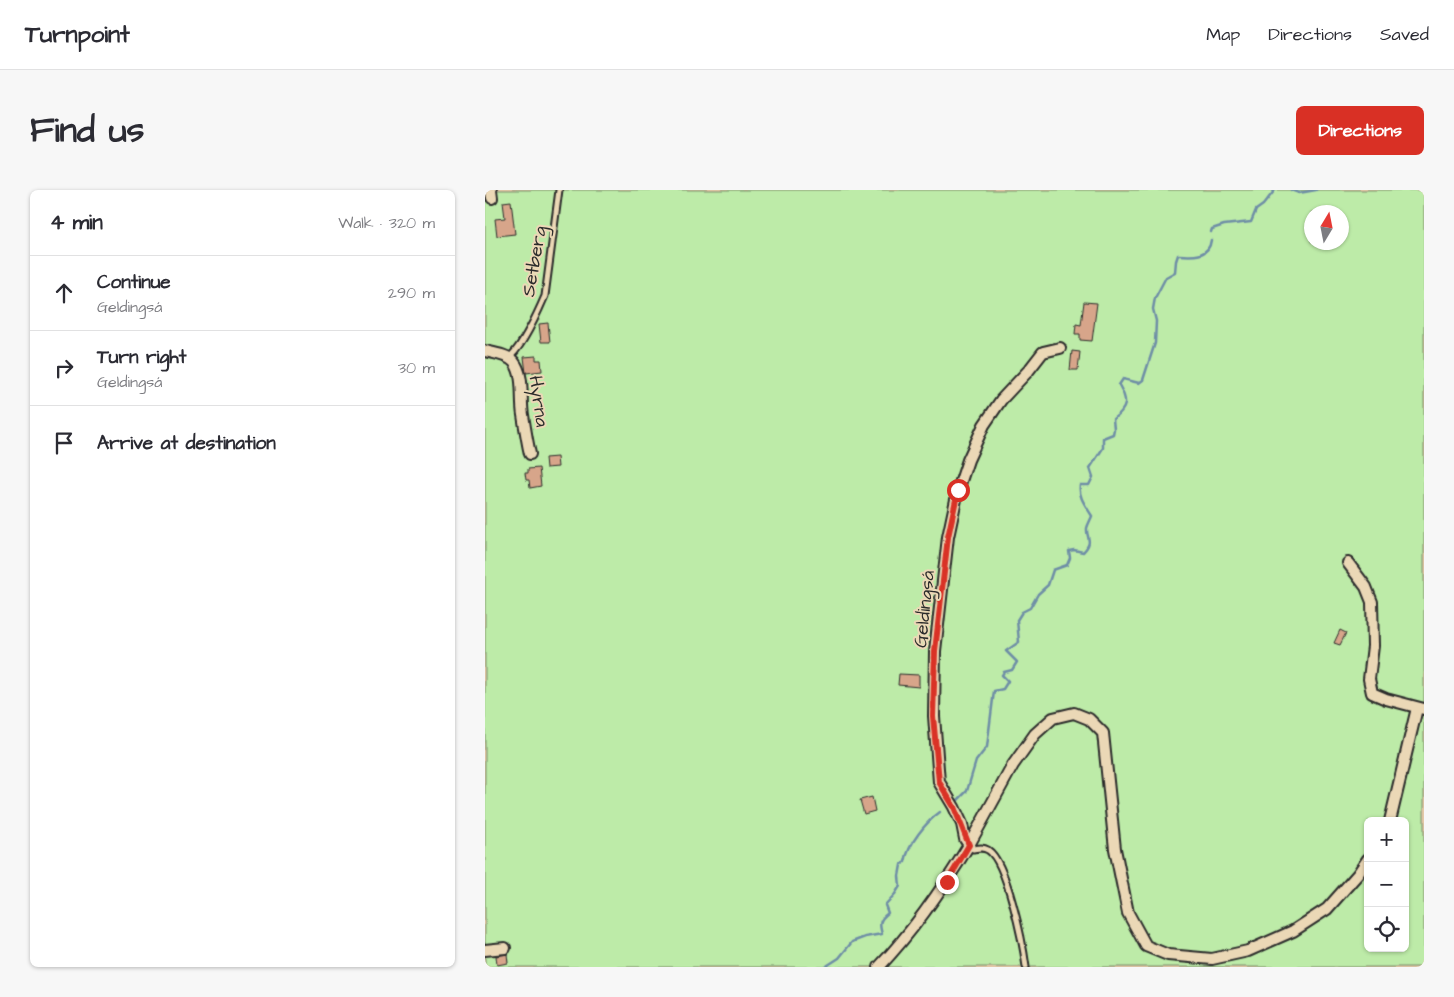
<!DOCTYPE html>
<meta charset="utf-8">
<style>
:root{--surface:#fff;--page:#f7f7f7;--text:#2b2b33;--muted:#7c7c81;--line:#e1e1e2;--accent:#d93025}
body{margin:0;font-family:"Architects Daughter",sans-serif;background:var(--page);color:var(--text)}
.controls{position:absolute;right:15px;bottom:15px;display:grid;overflow:hidden;border-radius:8px;box-shadow:0 1px 4px #0004}
.controls button{width:45px;height:45px;display:grid;place-items:center;padding:0;border:0;border-bottom:1px solid var(--line);background:var(--surface);color:var(--text);font:25px sans-serif}
.compass{position:absolute;left:819px;top:15px;width:45px;height:45px;border-radius:50%;background:var(--surface);box-shadow:0 1px 4px #0004;rotate:10deg}
.stop{position:absolute;width:15px;height:15px;margin:-11px;border:4px solid #d93025;border-radius:50%;background:#fff}
.stop.end{background:#d93025;border-color:#fff;box-shadow:0 1px 5px #0008}
.list{margin:0;padding:0;list-style:none}
h2{display:flex;justify-content:space-between;align-items:center;height:65px;margin:0;padding:0 20px;font-size:21px}
h2 small{font-size:16px;font-weight:400;color:var(--muted)}
.list li{display:grid;grid-template-columns:32px 1fr auto;gap:15px;align-items:center;box-sizing:border-box;height:75px;padding:0 20px;border-top:1px solid var(--line)}
.list b{display:block;font-size:19px;white-space:nowrap}
.list p{margin:0;font-size:16px;white-space:nowrap;color:var(--muted)}
.list em{font-size:16px;font-style:normal;color:var(--muted)}
.icon{flex:none;width:28px;height:28px;fill:none;stroke:currentColor;stroke-width:2;stroke-linecap:round;stroke-linejoin:round}
.map{position:relative;flex:none;width:939px;height:777px;overflow:hidden;border-radius:8px}
header{display:flex;align-items:center;gap:30px;box-sizing:border-box;height:70px;padding:0 25px;background:var(--surface);border-bottom:1px solid var(--line)}
header strong{font-size:24px}
nav{display:flex;gap:28px;margin-inline-start:auto;font-size:18px}
.intro{display:flex;align-items:center;justify-content:space-between;box-sizing:border-box;height:120px;padding:0 30px}
h1{margin:0;font-size:35px}
.button{padding:12px 22px;border-radius:8px;background:var(--accent);color:#fff;font-size:18px;font-weight:700}
main{display:flex;gap:30px;padding:0 30px}
aside{flex:1;background:var(--surface);border-radius:8px;box-shadow:0 1px 4px #0004}
.map>svg:first-child{display:block}
.green{fill:#bdeba8;stroke:#748b6a;fill-rule:evenodd}
.lines{fill:none;stroke-linecap:round;stroke-linejoin:round}
.stream{stroke:#6e8ea6;stroke-width:2.5}
.building{fill:#d7a58a;stroke:#2b2b2b}
.service-casing{stroke:#2b2b2b;stroke-width:9}
.minor-casing{stroke:#2b2b2b;stroke-width:14}
.service{stroke:#ebd8b6;stroke-width:5}
.minor{stroke:#ebd8b6;stroke-width:10}
.route{stroke:#d93025;stroke-width:6}
.labels{text-anchor:middle;stroke-width:4;stroke-linejoin:round;paint-order:stroke}
.street-label{font-size:19px;fill:#2b2b2b;stroke:#ebd8b6}
</style>
<header>
<strong>Turnpoint</strong>
<nav><a>Map</a><a>Directions</a><a>Saved</a></nav>
</header>
<div class="intro"><h1>Find us</h1><a class="button">Directions</a></div>
<main>
<aside>
<h2>4 min<small>Walk · 320 m</small></h2>
<ul class="list">
<li><svg class="icon" aria-label="ahead" viewBox="0 0 24 24"><path d="M12 20V5M6 11l6-6 6 6"/></svg><div><b>Continue</b><p>Geldingsá</p></div><em>290 m</em></li>
<li><svg class="icon" aria-label="right" viewBox="0 0 24 24"><path d="M7 20v-9h11M14 6l5 5-5 5"/></svg><div><b>Turn right</b><p>Geldingsá</p></div><em>30 m</em></li>
<li><svg class="icon" aria-label="arrive" viewBox="0 0 24 24"><path d="M6 21V4h12l-3 4 3 4H6"/></svg><div><b>Arrive at destination</b></div></li>
</ul>
</aside>
<div class="map">
<svg width="939" height="777" viewBox="0 0 939 777">
<rect width="100%" height="100%" fill="#e5c9a9"/>
<filter id="ink" filterUnits="userSpaceOnUse"><feTurbulence type="fractalNoise" baseFrequency=".02" numOctaves="2"/><feDisplacementMap in="SourceGraphic" scale="10" xChannelSelector="R" yChannelSelector="G"/><feConvolveMatrix kernelMatrix="1 2 1 2 8 2 1 2 1" color-interpolation-filters="sRGB"/></filter>
<g filter="url(#ink)">
<path class="green" d="M0,0H939V777H0ZM826,22H856V52H826ZM883,631H920V758H883Z"/>
<g class="lines">
<g class="stream">
<path d="M806,0L814,3L831,0"/>
<path d="M726,42L727,39L739,35L766,32L771,20L778,15L790,0"/>
<path d="M470,613L482,601L491,571L502,557L509,501L518,499L523,491L517,485L519,482L527,480L532,472L521,461L534,452L532,430L537,422L545,418L553,404L563,395L568,380L582,375L585,368L584,361L589,360L598,362C609,351 601,348 602,338C603,334 606,329 607,326C601,316 593,307 595,295H604L608,287L605,278L618,258V248L628,244L629,239L628,229C643,218 643,211 634,195L638,189L654,193L658,190L670,153L671,131L668,119L670,108L681,87L690,82L691,71L693,65C706,66 724,68 726,50"/>
<path d="M340,777L354,768L367,752L380,747L397,744C394,734 394,730 403,723L400,715L410,704L415,696L414,686L416,675L420,672C423,654 441,632 455,622"/>
</g>
</g>
<g class="building">
<path d="M26,11L30,44L12,46L10,29L20,28L18,12Z"/>
<path d="M599,112L612,113L607,151L595,150V144H590L591,134L596,135Z"/>
<path d="M63,133L65,152H56L54,134Z"/>
<path d="M587,161L595,162L593,180H585Z"/>
<path d="M51,166V170H56L57,181L41,183L39,167Z"/>
<path d="M72,267L73,277L61,278L60,268Z"/>
<path d="M54,278L56,296L45,298L44,290H41L40,283H43V279Z"/>
<path d="M855,440L861,443L855,455L849,453Z"/>
<path d="M414,484L434,485V497L413,495Z"/>
<path d="M387,607L390,621L379,624L375,610Z"/>
<path d="M22,764L23,773L12,775L11,766Z"/>
</g>
<g class="lines">
<defs>
<g id="service">
<path d="M23,168C36,160 54,120 60,106L74,0"/>
<path d="M484,655L488,659C494,658 498,657 503,660C522,672 538,754 541,777"/>
</g>
<g id="minor">
<path d="M6,0L7,8"/>
<path d="M0,161C9,163 23,165 29,172C40,186 35,209 38,225C40,238 42,251 45,264"/>
<path d="M863,373L881,397L887,412L888,456L884,489L887,503L901,509L939,519"/>
<path d="M905,631L932,518"/>
<path d="M484,655L528,575L550,544L568,528L589,523L604,529L618,543L630,659L643,723L661,756L683,765L727,769L763,761L808,741L842,719L873,684L883,669"/>
<path d="M0,760L20,758"/>
<path d="M394,777C429,740 458,698 484,655L480,649L477,634L469,617L454,592L449,526L450,461L463,347L473,300L483,270L499,235L516,210L544,180L558,162L575,158"/>
</g>
</defs>
<use href="#service" class="service-casing"/>
<use href="#minor" class="minor-casing"/>
<use href="#service" class="service"/>
<use href="#minor" class="minor"/>
</g>
</g>
<g class="lines" filter="url(#ink)">
<path class="route" d="M462,692L484,655L469,617L454,592L448,526L450,461L463,347L473,300"/>
</g>
<g class="labels">
<g class="street-label">
<text transform="translate(48 71) rotate(-80)" y="7">Setberg</text>
<text transform="translate(55 211) rotate(82)" y="7">Hyrna</text>
<text transform="translate(438 419) rotate(-84)" y="7">Geldingsá</text>
</g>
</g>
</svg>
<div class="controls">
<button>+</button>
<button>−</button>
<button><svg class="icon" aria-label="locate" viewBox="0 0 24 24"><circle cx="12" cy="12" r="6"/><path d="M12 2v4M12 18v4M2 12h4M18 12h4"/></svg></button>
</div>
<svg class="compass" viewBox="-18 -18 36 36"><path d="M0-13l5 13h-10z" fill="#e53935"/><path d="M0 13l5-13h-10z" fill="#7c7c81"/></svg>
<div class="stop" style="left:473px;top:300px"></div>
<div class="stop end" style="left:462px;top:692px"></div>
</div>
</main>
